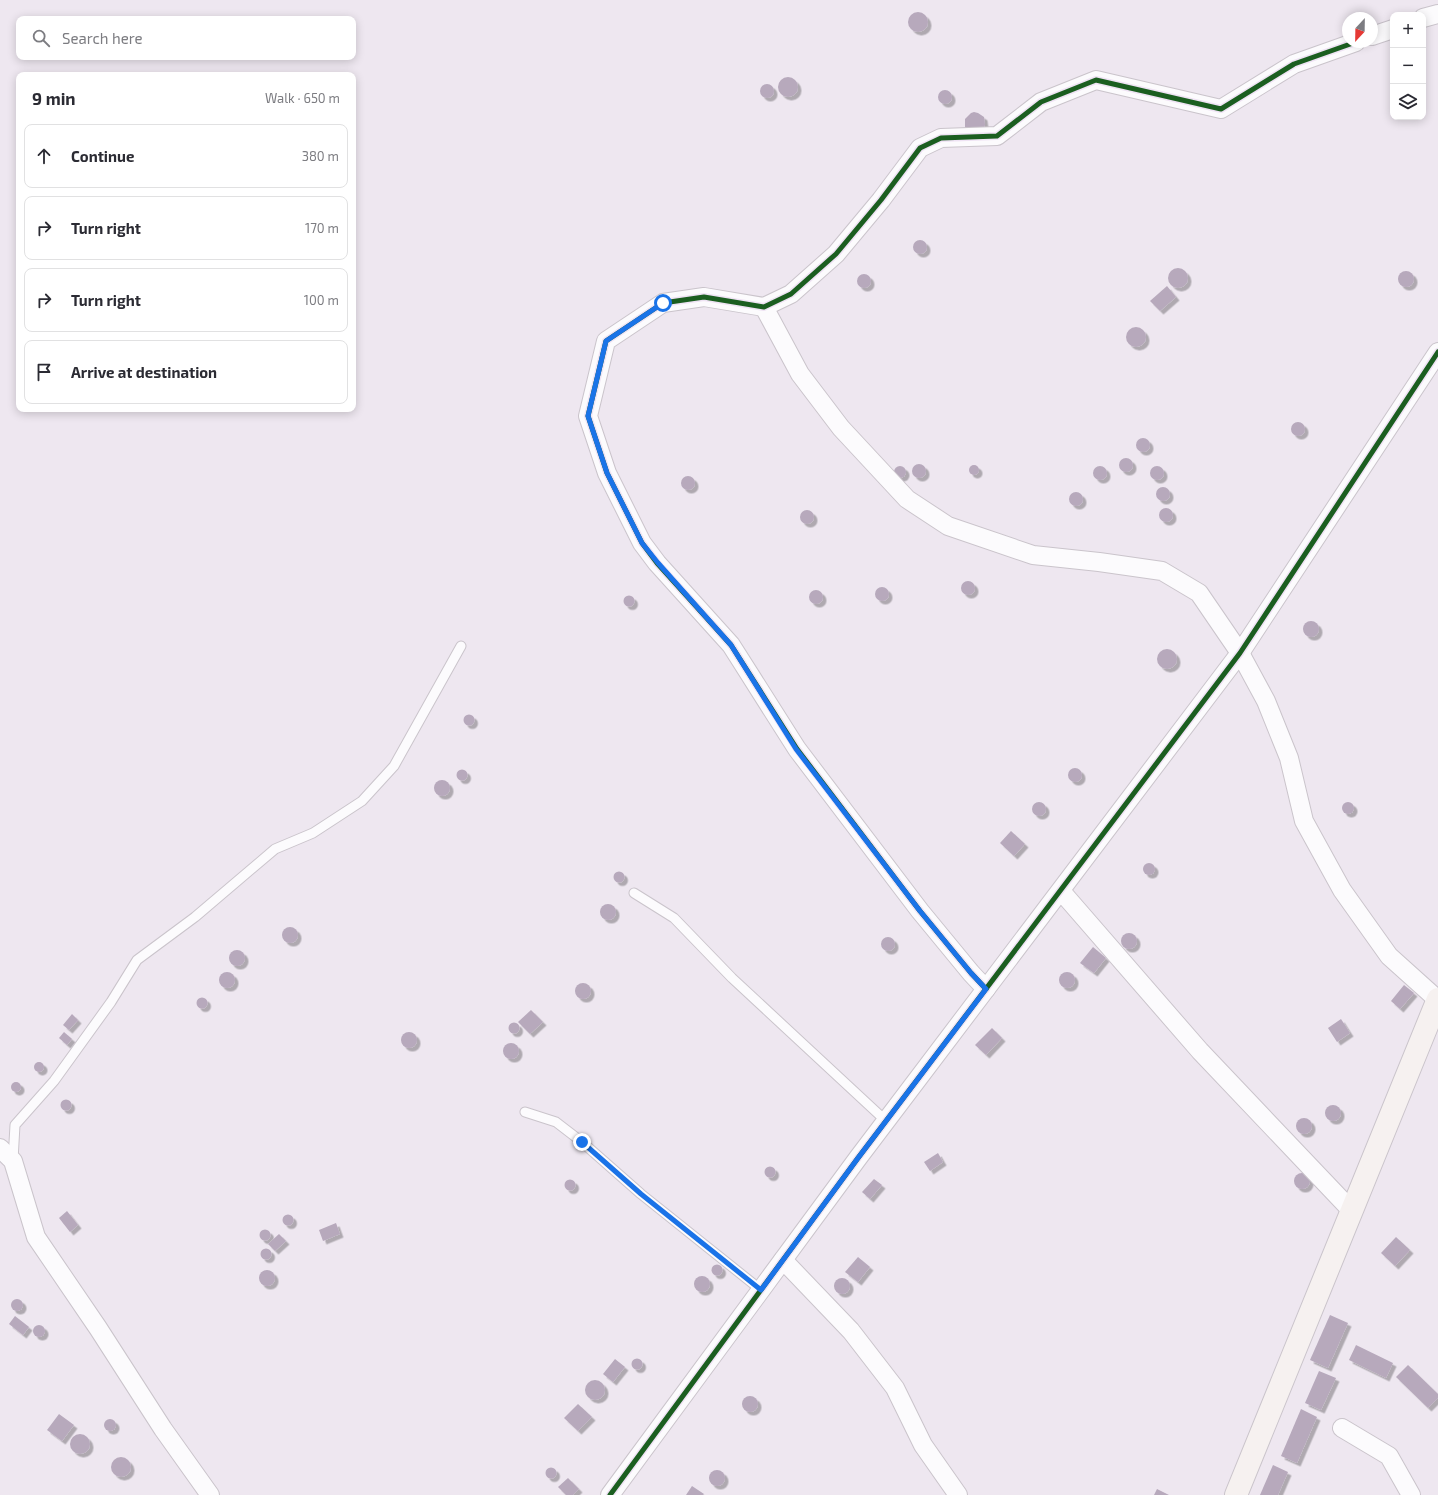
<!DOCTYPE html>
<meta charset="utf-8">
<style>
:root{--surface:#fff;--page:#f7f7f7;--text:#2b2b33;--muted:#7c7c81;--line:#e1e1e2}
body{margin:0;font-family:"Exo 2",sans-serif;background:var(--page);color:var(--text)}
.controls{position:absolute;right:12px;top:12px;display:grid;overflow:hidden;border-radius:8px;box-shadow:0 2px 10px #0003}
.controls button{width:36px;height:36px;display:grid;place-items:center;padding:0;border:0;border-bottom:1px solid var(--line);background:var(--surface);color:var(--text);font:20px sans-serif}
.compass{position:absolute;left:1342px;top:12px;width:36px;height:36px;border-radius:50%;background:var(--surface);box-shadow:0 2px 10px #0003;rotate:202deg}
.stop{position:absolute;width:12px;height:12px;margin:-9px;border:3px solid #1a73e8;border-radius:50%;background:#fff}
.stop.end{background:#1a73e8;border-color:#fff;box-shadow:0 1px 4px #0008}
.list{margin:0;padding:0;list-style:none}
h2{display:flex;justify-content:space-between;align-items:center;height:52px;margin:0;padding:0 16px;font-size:17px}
h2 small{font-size:13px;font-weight:400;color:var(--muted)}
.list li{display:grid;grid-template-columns:26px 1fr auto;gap:12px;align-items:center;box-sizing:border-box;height:64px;margin:0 8px 8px;padding:0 8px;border:1px solid var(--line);border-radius:8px}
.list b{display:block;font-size:15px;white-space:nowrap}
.list em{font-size:13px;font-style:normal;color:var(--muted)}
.icon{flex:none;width:22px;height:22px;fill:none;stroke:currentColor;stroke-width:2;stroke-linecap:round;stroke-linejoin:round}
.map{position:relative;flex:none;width:1438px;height:1495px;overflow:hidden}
.search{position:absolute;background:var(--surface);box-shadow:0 2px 10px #0003;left:16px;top:16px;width:340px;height:44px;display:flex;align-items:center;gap:10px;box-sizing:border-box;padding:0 14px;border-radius:8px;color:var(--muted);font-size:15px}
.panel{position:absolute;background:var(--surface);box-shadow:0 2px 10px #0003;left:16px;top:72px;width:340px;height:340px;border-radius:8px}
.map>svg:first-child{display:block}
.building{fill:#b7a9bc;filter:url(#shadow)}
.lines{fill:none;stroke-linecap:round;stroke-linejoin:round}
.lane-casing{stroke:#cac4cb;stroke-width:11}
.street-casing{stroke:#cac4cb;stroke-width:20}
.secondary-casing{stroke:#cac4cb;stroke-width:24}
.lane{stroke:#fcfbfd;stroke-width:9}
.street{stroke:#fcfbfd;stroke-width:18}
.secondary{stroke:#f6f1f0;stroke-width:22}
.cycleway-casing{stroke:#efe3f4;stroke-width:8}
.cycleway{stroke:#1b5e20;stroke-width:5}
.route{stroke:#1a73e8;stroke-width:5}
</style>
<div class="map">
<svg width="1438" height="1495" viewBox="0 0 1438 1495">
<defs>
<filter id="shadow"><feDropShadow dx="3.5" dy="3.5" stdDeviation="0" flood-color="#0004"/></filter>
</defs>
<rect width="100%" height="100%" fill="#eee7f0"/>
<g class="building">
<circle cx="918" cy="22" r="10"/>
<circle cx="788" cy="87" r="10"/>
<circle cx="767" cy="91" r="7"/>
<circle cx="945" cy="97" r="7"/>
<path d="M974,112L978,113L984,117L985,125L983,129L968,130L965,127V119L971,113Z"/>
<circle cx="920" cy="247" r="7"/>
<circle cx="1178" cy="278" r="10"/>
<circle cx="1406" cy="279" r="8"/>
<circle cx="864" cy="281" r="7"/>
<path d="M1167,286L1176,297L1160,311L1150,301Z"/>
<circle cx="1136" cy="337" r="10"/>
<circle cx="1298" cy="429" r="7"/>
<circle cx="1143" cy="445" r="7"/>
<circle cx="1126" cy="465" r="7"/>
<circle cx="919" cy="471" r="7"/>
<circle cx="974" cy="470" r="5"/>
<circle cx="900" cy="472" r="6"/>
<circle cx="1100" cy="473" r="7"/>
<circle cx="1157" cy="473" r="7"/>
<circle cx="688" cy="483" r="7"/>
<circle cx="1163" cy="494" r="7"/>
<circle cx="1076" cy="499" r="7"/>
<circle cx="1166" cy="515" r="7"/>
<circle cx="807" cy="517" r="7"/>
<circle cx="968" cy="588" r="7"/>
<circle cx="882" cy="594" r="7"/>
<circle cx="816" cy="597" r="7"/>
<circle cx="629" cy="601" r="5.5"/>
<circle cx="1311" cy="629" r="8"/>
<circle cx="1167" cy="659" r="10"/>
<circle cx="469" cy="720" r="5.5"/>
<circle cx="1075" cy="775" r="7"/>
<circle cx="462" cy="775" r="5.5"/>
<circle cx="442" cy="788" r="8"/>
<circle cx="1348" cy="808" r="6"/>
<circle cx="1039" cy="809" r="7"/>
<path d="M1011,831L1025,844L1014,856L1000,843Z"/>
<circle cx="1149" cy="869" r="6"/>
<circle cx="619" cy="877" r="5.5"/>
<circle cx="608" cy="912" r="8"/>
<circle cx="290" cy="935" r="8"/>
<circle cx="1129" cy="941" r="8"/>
<circle cx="888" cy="944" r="7"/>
<path d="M1093,947L1106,958L1094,973L1080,963Z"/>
<circle cx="237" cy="958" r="8"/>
<circle cx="227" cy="980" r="8"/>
<circle cx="1067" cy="980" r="8"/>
<circle cx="583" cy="991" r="8"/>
<path d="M1404,985L1414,993L1400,1009L1391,1001Z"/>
<circle cx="202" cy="1003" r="5.5"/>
<path d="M531,1010L543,1022L530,1034L518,1022Z"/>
<path d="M72,1014L78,1020L69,1030L63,1025Z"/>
<path d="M1341,1019L1350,1033L1337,1042L1328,1028Z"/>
<circle cx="514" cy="1028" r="5.5"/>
<path d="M992,1028L1002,1038L986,1055L975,1045Z"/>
<circle cx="409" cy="1040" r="8"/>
<path d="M64,1032L72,1039L67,1045L59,1038Z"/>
<circle cx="511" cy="1051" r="8"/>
<circle cx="39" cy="1067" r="5"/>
<circle cx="16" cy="1087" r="5"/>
<circle cx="66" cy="1105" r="5.5"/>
<circle cx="1333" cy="1113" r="8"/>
<circle cx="1304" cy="1126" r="8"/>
<path d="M938,1153L943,1162L930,1171L924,1162Z"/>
<circle cx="770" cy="1172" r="5.5"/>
<circle cx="1302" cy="1181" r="8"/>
<path d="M874,1179L882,1185L870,1199L862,1192Z"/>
<circle cx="570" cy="1185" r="5.5"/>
<path d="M67,1211L78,1225L70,1232L59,1218Z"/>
<circle cx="288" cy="1220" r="5.5"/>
<path d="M336,1223L340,1234L323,1241L319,1230Z"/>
<circle cx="265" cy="1235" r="5.5"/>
<path d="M279,1234L286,1241L275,1251L268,1244Z"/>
<path d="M1396,1237L1410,1250L1395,1266L1381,1253Z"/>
<circle cx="266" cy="1254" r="5.5"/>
<path d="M858,1257L870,1267L858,1282L845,1272Z"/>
<circle cx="717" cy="1270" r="5.5"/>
<circle cx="267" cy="1278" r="8"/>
<circle cx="702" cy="1284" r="8"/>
<circle cx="842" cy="1286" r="8"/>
<circle cx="17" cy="1305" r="6"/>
<path d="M1330,1315L1348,1323L1328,1368L1310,1360Z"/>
<path d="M15,1316L29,1327L23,1335L9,1324Z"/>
<circle cx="39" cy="1331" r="6"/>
<path d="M1356,1345L1393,1363L1386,1378L1349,1360Z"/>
<circle cx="637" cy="1364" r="5.5"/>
<path d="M615,1359L625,1367L613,1382L603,1374Z"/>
<path d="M1408,1365L1438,1394V1398L1428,1408L1396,1377Z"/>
<path d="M1319,1371L1336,1378L1321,1410L1305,1403Z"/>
<circle cx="595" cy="1390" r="10"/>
<circle cx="750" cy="1404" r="8"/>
<path d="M578,1404L592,1417L578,1431L564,1418Z"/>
<path d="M1301,1409L1317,1417L1297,1463L1281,1456Z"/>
<path d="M59,1414L74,1425L62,1441L47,1430Z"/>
<circle cx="110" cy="1425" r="6"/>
<circle cx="80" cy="1444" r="10"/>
<circle cx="121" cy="1467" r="10"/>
<path d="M1273,1465L1288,1472L1278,1495H1260Z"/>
<circle cx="551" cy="1473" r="5.5"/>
<circle cx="717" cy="1478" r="8"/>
<path d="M568,1478L579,1489L573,1495H566L558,1487Z"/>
<path d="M692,1486L704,1494L703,1495H686Z"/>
<path d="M1157,1489L1169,1495H1154Z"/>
</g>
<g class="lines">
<defs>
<g id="lane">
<path d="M634,893L674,918L732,978L886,1121"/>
<path d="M525,1112L556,1122L582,1142L641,1194L761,1290"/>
<path d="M13,1160L15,1125L54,1081L111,1002L137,960L195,917L275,849L313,833L362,801L394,766L461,646"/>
</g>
<g id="street">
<path d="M1423,18L1438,14"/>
<path d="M1372,36L1393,29"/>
<path d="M764,307L800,374L841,428L907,499L948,526L1033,555L1099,562L1162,571L1199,593L1240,653L1266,701L1289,758L1304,821L1342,890L1389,956L1438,1000"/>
<path d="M1061,891L1200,1051L1351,1210"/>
<path d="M986,989L971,973L920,911L797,749L731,645L657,563L642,543L607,473L588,416L606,341L663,303L704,297L764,307L791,294L836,254L881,200L920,148L941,138L997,136L1041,102L1096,80L1221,109L1294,64L1356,42"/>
<path d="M0,1148L13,1161L36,1237L98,1328L163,1429L210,1495"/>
<path d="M783,1260L851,1331L895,1388L923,1445L958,1495"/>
<path d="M1342,1428L1389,1456L1411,1495"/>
<path d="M610,1495L858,1158L1240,653L1438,352"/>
</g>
<path id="secondary" d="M1236,1495L1438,999"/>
</defs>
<use href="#lane" class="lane-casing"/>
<use href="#street" class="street-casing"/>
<use href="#secondary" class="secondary-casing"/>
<use href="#lane" class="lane"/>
<use href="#street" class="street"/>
<use href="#secondary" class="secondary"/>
<defs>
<g id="cycleway">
<path d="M986,989L971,973L920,911L797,749L731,645L657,563L642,543L607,473L588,416L606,341L663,303L704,297L764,307L791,294L836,254L881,200L920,148L941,138L997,136L1041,102L1096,80L1221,109L1294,64L1356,42"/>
<path d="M610,1495L858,1158L1240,653L1438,352"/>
</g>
</defs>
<use href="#cycleway" class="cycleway-casing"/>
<use href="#cycleway" class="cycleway"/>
</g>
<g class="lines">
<path class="route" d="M582,1142L641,1194L761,1290L858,1158L986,989L971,973L920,911L796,749L731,645L658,563L642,543L607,473L588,416L606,341L663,303"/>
</g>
</svg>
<div class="controls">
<button>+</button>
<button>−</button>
<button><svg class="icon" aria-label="layers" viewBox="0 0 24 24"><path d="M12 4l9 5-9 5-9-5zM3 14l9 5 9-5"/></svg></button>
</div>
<svg class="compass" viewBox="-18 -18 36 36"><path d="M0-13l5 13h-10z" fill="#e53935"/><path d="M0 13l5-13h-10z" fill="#7c7c81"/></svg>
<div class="stop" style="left:663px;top:303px"></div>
<div class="stop end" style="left:582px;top:1142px"></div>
<div class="search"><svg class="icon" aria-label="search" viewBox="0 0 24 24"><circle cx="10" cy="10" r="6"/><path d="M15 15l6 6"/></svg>Search here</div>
<section class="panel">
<h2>9 min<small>Walk · 650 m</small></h2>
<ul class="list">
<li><svg class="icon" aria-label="ahead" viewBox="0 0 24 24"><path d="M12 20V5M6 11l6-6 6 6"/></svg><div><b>Continue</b></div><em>380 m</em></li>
<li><svg class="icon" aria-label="right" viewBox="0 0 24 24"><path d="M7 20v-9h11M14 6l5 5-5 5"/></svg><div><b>Turn right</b></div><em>170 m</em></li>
<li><svg class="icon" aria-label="right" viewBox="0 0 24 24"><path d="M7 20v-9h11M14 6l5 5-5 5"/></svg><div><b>Turn right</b></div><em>100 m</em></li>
<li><svg class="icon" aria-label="arrive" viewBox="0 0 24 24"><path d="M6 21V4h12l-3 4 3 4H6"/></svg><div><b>Arrive at destination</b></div></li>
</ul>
</section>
</div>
